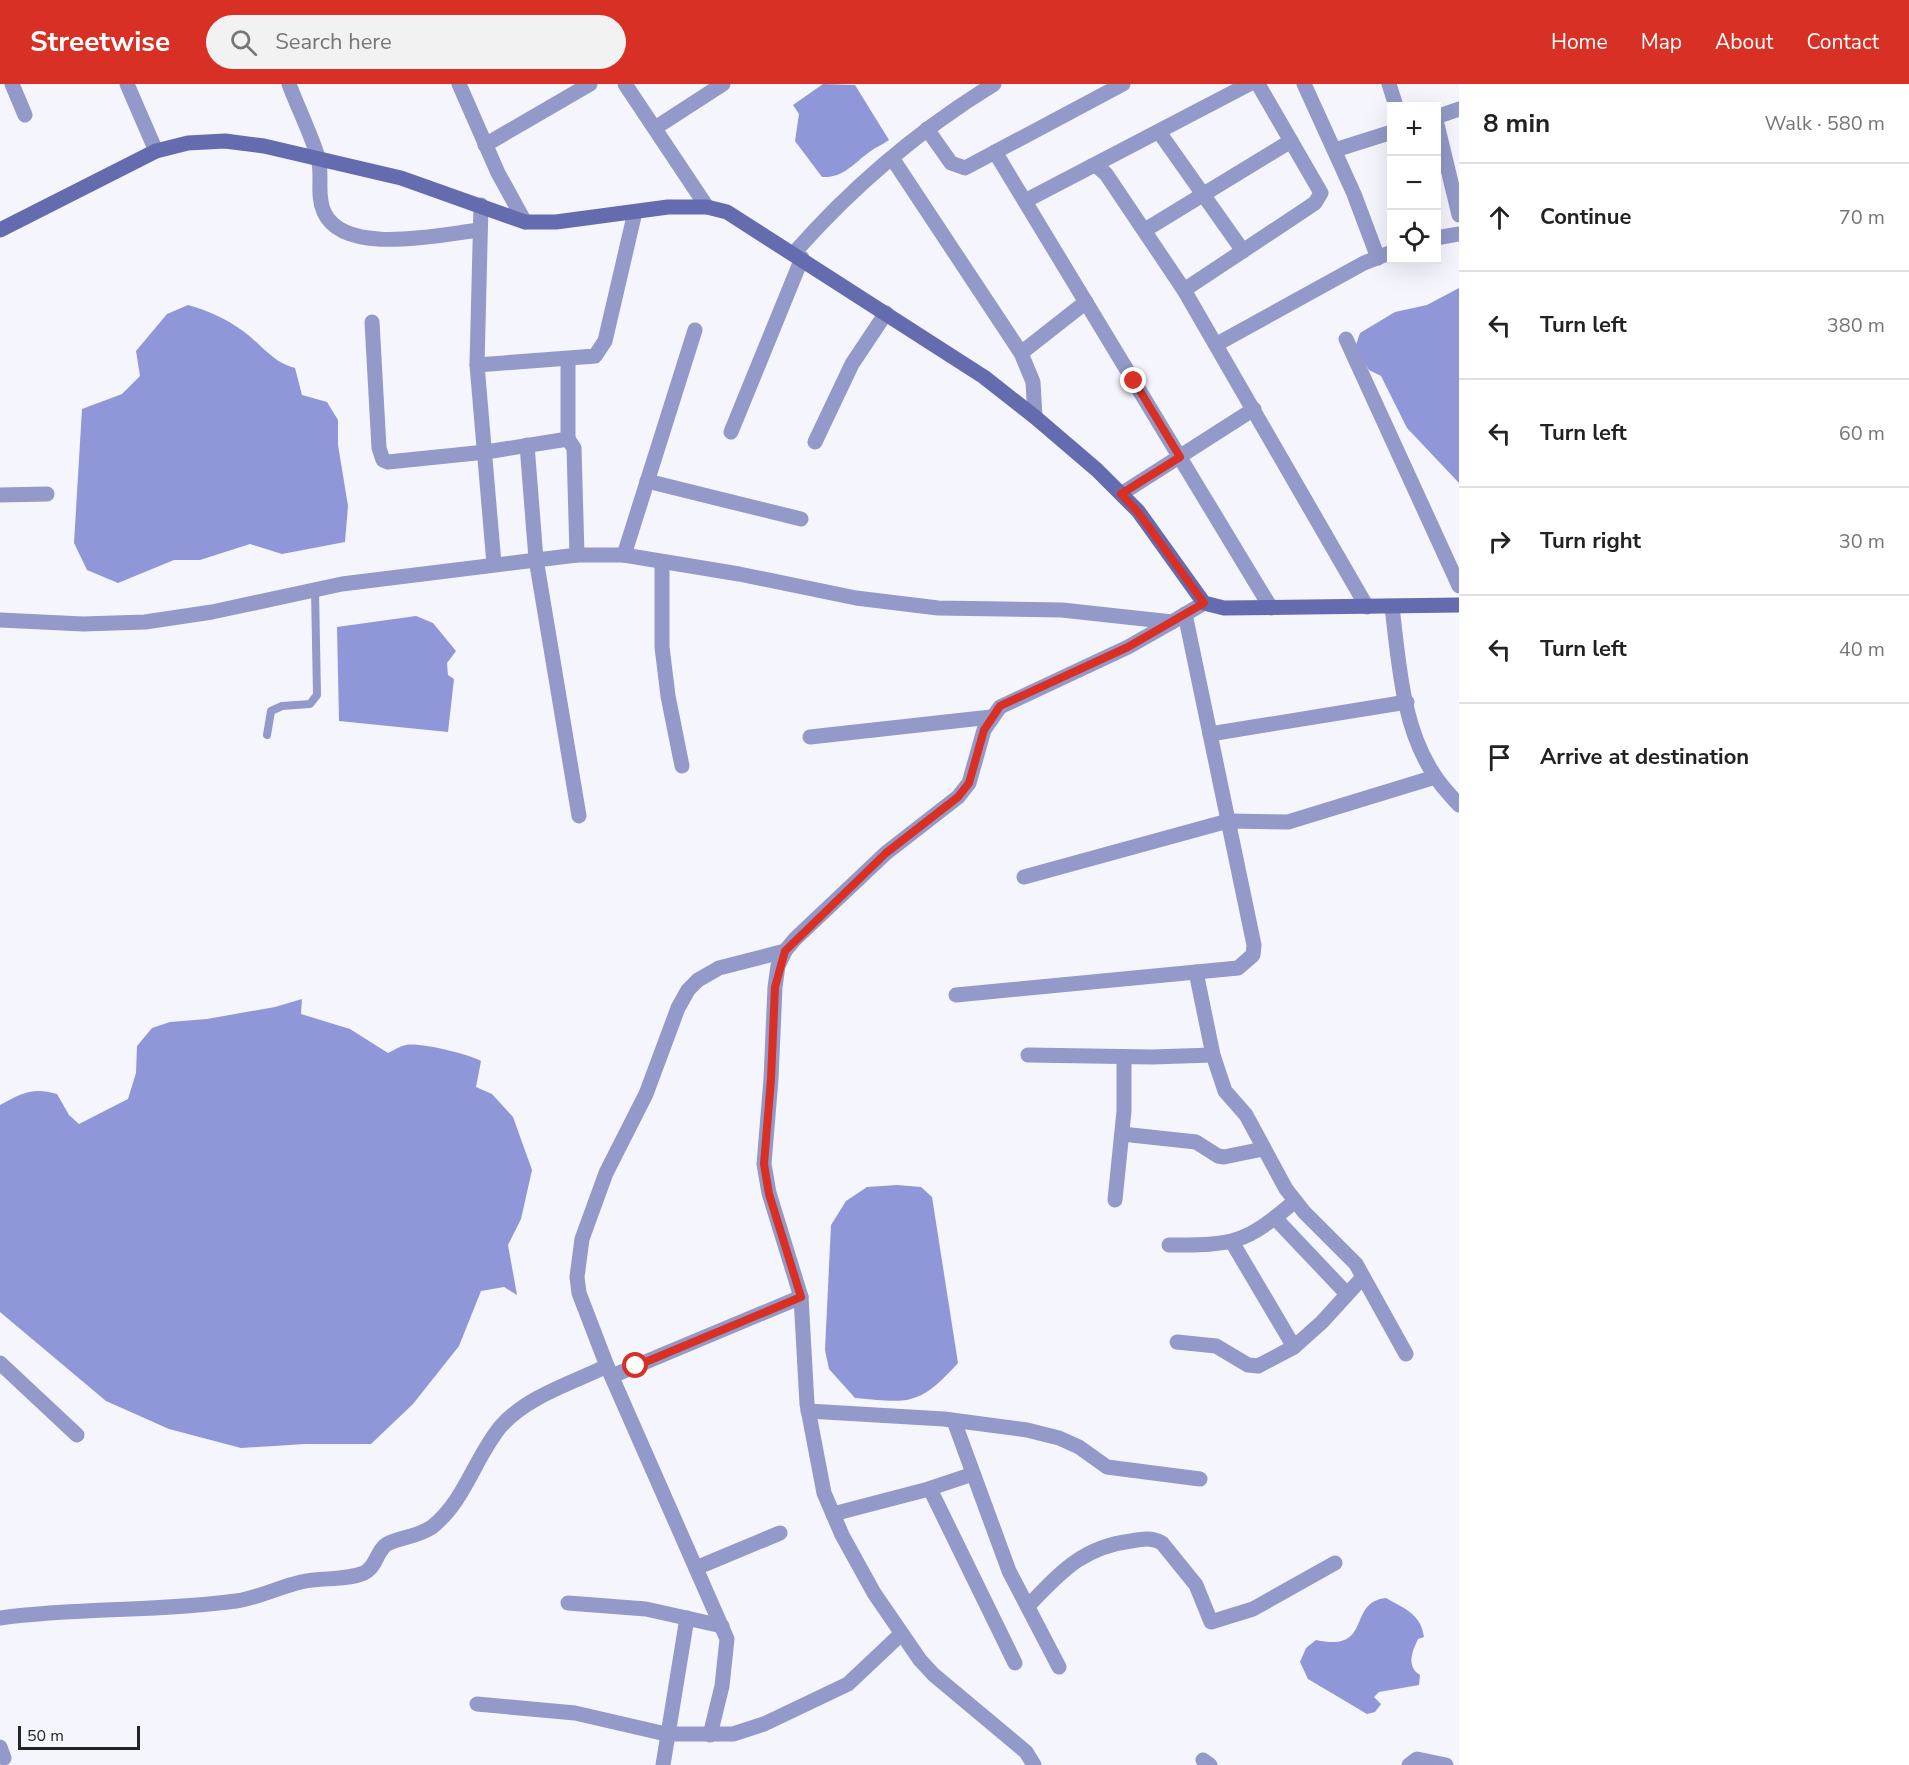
<!DOCTYPE html>
<meta charset="utf-8">
<style>
:root{--surface:#fff;--page:#f2f2f2;--text:#222;--muted:#767676;--line:#e0e0e0;--accent:#d93025}
body{margin:0;font-family:"Nunito Sans",sans-serif;background:var(--page);color:var(--text)}
.controls{position:absolute;right:18px;top:18px;display:grid;overflow:hidden;border-radius:0px;box-shadow:0 6px 24px #0002}
.controls button{width:54px;height:54px;display:grid;place-items:center;padding:0;border:0;border-bottom:2px solid var(--line);background:var(--surface);color:var(--text);font:30px sans-serif}
.scale{position:absolute;left:18px;bottom:15px;width:122px;box-sizing:border-box;padding-left:6px;border:3px solid #242427;border-top:0;font-size:16px;line-height:21px;white-space:nowrap;color:#242427;-webkit-text-stroke:4px #f4f5fd;paint-order:stroke}
.stop{position:absolute;width:18px;height:18px;margin:-14px;border:4px solid #d93025;border-radius:50%;background:#fff}
.stop.end{background:#d93025;border-color:#fff;box-shadow:0 2px 6px #0008}
.list{margin:0;padding:0;list-style:none}
h2{display:flex;justify-content:space-between;align-items:center;height:78px;margin:0;padding:0 24px;font-size:26px}
h2 small{font-size:20px;font-weight:400;color:var(--muted)}
.list li{display:grid;grid-template-columns:39px 1fr auto;gap:18px;align-items:center;box-sizing:border-box;height:108px;padding:0 24px;border-top:2px solid var(--line)}
.list b{display:block;font-size:22px;white-space:nowrap}
.list em{font-size:20px;font-style:normal;color:var(--muted)}
.icon{flex:none;width:33px;height:33px;fill:none;stroke:currentColor;stroke-width:2;stroke-linecap:round;stroke-linejoin:round}
.map{position:relative;flex:none;width:1459px;height:1681px;overflow:hidden}
header{display:flex;align-items:center;gap:36px;box-sizing:border-box;height:84px;padding:0 30px;background:var(--accent);color:#fff}
header strong{font-size:28px}
nav{display:flex;gap:33px;margin-inline-start:auto;font-size:21px}
.search{width:420px;height:54px;background:var(--page);display:flex;align-items:center;gap:15px;box-sizing:border-box;padding:0 21px;border-radius:33px;color:var(--muted);font-size:22px}
main{display:flex}
aside{flex:1;background:var(--surface)}
.map>svg:first-child{display:block}
.water{fill:#9097d8}
.lines{fill:none;stroke-linecap:round;stroke-linejoin:round}
.lane{stroke:#9399c8;stroke-width:8}
.street{stroke:#9399c8;stroke-width:15}
.secondary{stroke:#656baf;stroke-width:15}
.route{stroke:#d93025;stroke-width:8}
</style>
<header>
<strong>Streetwise</strong>
<div class="search"><svg class="icon" aria-label="search" viewBox="0 0 24 24"><circle cx="10" cy="10" r="6"/><path d="M15 15l6 6"/></svg>Search here</div>
<nav><a>Home</a><a>Map</a><a>About</a><a>Contact</a></nav>
</header>
<main>
<div class="map">
<svg width="1459" height="1681" viewBox="0 0 1459 1681">
<rect width="100%" height="100%" fill="#f4f5fd"/>
<g class="water">
<path d="M823,0L855,1L889,56C882,61 874,64 868,69C852,81 843,94 822,93L795,57L799,30L793,21Z"/>
<path d="M1459,204V399L1407,344L1381,292L1369,286L1355,264L1360,249L1395,228L1427,221Z"/>
<path d="M188,221C209,227 225,234 243,247C261,260 273,279 295,284L302,311L327,318L338,336V361L348,422L345,458L282,470L250,460L200,476H174L118,499L87,486L74,459L82,325L122,310L140,292L136,267L167,230Z"/>
<path d="M416,532L433,539L456,567L447,579L448,591L454,595L448,648L339,637L337,543Z"/>
<path d="M302,915L301,930L350,945L388,969C394,966 400,962 406,961C419,958 469,970 481,977L476,1003L492,1010L513,1033L532,1086L521,1135L508,1161L517,1211L504,1203L481,1207L459,1262L413,1320L371,1360H305L241,1364L169,1345L106,1317L0,1228V1021C22,1009 33,1003 57,1010L69,1031L79,1040L128,1015L136,989L137,962L152,944L170,938L207,935L275,923Z"/>
<path d="M897,1101L921,1103L932,1113L958,1279C919,1322 910,1319 855,1314L829,1285L825,1266L831,1141L846,1117L867,1103Z"/>
<path d="M1386,1514C1405,1525 1421,1530 1424,1553L1418,1555C1412,1568 1406,1582 1420,1591L1419,1601L1379,1608L1374,1613L1381,1620L1375,1628L1367,1630L1308,1595L1300,1578L1306,1564L1316,1556C1374,1569 1346,1518 1386,1514Z"/>
</g>
<g class="lines">
<path class="lane" d="M267,651L271,627L282,622L310,620L317,611L315,506"/>
<g class="street">
<path d="M12,0L25,31"/>
<path d="M127,0L156,67"/>
<path d="M289,0C298,24 310,48 318,73C323,91 316,111 324,128C344,173 442,150 480,146"/>
<path d="M459,0L498,89L525,138"/>
<path d="M625,0L707,123"/>
<path d="M1304,0L1354,110L1378,174"/>
<path d="M1389,0L1396,22"/>
<path d="M1436,33L1459,25"/>
<path d="M1436,36L1459,131"/>
<path d="M655,44L723,0"/>
<path d="M927,45L951,79L965,84L1123,0"/>
<path d="M1159,48L1243,167"/>
<path d="M485,61L590,0"/>
<path d="M1335,66L1392,48"/>
<path d="M995,68L1271,524"/>
<path d="M892,74L1021,269L1033,298L1035,333"/>
<path d="M1092,82L1249,0"/>
<path d="M1025,117L1092,82L1098,83L1106,90L1184,206L1367,523"/>
<path d="M481,121L477,281L494,480"/>
<path d="M1145,146L1291,57"/>
<path d="M1436,154L1459,150"/>
<path d="M794,169C852,103 919,46 994,0"/>
<path d="M1184,206L1315,119L1321,109L1258,0"/>
<path d="M372,238L379,364L383,376L388,378L486,368L568,355L574,364L577,471"/>
<path d="M1346,255L1459,502"/>
<path d="M1217,260L1364,179L1392,168"/>
<path d="M1021,269L1086,218"/>
<path d="M477,281L595,272L605,257L635,128"/>
<path d="M731,348L802,174"/>
<path d="M568,355V275"/>
<path d="M815,358L852,280L886,229"/>
<path d="M527,361L536,475L579,732"/>
<path d="M647,397L801,435"/>
<path d="M1121,410L1254,325"/>
<path d="M0,411L47,410"/>
<path d="M624,471L695,246"/>
<path d="M662,478V563L668,612L682,682"/>
<path d="M1392,523C1399,579 1402,644 1435,692C1442,703 1451,712 1459,721"/>
<path d="M0,536L83,540L145,538L212,528L342,500L577,471H624L739,490L856,514L938,524L1062,526L1172,538L1204,519"/>
<path d="M1210,650L1407,618"/>
<path d="M810,653L991,633"/>
<path d="M1024,793L1228,737L1288,738L1435,693"/>
<path d="M1196,888L1213,971L1225,1007L1246,1031L1286,1105L1304,1128L1356,1180L1406,1270"/>
<path d="M956,911L1238,884L1253,871L1254,861L1185,530"/>
<path d="M1028,971L1152,973L1213,971"/>
<path d="M1122,1050L1196,1058L1218,1072L1224,1073L1263,1065"/>
<path d="M1115,1116L1124,1027V973"/>
<path d="M1275,1134L1347,1210"/>
<path d="M1232,1158L1294,1263"/>
<path d="M1169,1161C1234,1161 1245,1160 1295,1117"/>
<path d="M1177,1258L1216,1262L1248,1281L1258,1282L1294,1263L1322,1238L1363,1193"/>
<path d="M0,1279L77,1351"/>
<path d="M612,1292L801,1213"/>
<path d="M808,1327L944,1335L1027,1346L1059,1354L1079,1363L1107,1383L1200,1395"/>
<path d="M954,1337L1009,1487L1059,1583"/>
<path d="M930,1405L1015,1579"/>
<path d="M833,1430L925,1406L973,1390"/>
<path d="M696,1484L780,1449"/>
<path d="M568,1519L646,1525L722,1542"/>
<path d="M1028,1522C1060,1489 1082,1463 1131,1457C1142,1455 1151,1453 1162,1459L1196,1501L1211,1538L1253,1525L1335,1479"/>
<path d="M0,1534C78,1523 157,1528 236,1517C258,1514 279,1503 301,1498C321,1493 345,1497 364,1489C378,1482 376,1465 389,1459C403,1453 419,1452 432,1443C465,1417 475,1373 501,1342C528,1312 572,1299 607,1282"/>
<path d="M477,1620L575,1629L666,1650H733L764,1640L848,1600L901,1550"/>
<path d="M710,1651L722,1602L727,1555L607,1282L579,1209L577,1193L582,1155L606,1089L646,1010L678,924L688,906L698,896L719,884L785,867"/>
<path d="M0,1663L4,1674"/>
<path d="M1203,1676L1210,1681"/>
<path d="M663,1681L687,1534"/>
<path d="M1034,1681L1026,1668L934,1591L920,1576L874,1509L842,1451L824,1409L807,1320L801,1213L769,1109L764,1080L771,995L775,903L778,882L785,867L795,855L886,769L958,713L969,699L984,646L1000,623L1128,563L1172,538"/>
<path d="M1409,1681L1417,1675L1446,1681"/>
</g>
<path class="secondary" d="M0,146L156,67L188,59L225,57L264,62L401,94L525,138H556L668,123H707L727,128L984,293L1035,333L1097,386L1138,427L1204,519L1224,524L1459,521"/>
</g>
<g class="lines">
<path class="route" d="M636,1282L801,1213L769,1110L764,1080L771,995L775,903L785,867L886,769L958,713L969,699L984,646L1000,622L1128,563L1204,519L1138,428L1121,410L1180,373L1134,297"/>
</g>
</svg>
<div class="controls">
<button>+</button>
<button>−</button>
<button><svg class="icon" aria-label="locate" viewBox="0 0 24 24"><circle cx="12" cy="12" r="6"/><path d="M12 2v4M12 18v4M2 12h4M18 12h4"/></svg></button>
</div>
<div class="scale">50 m</div>
<div class="stop" style="left:636px;top:1282px"></div>
<div class="stop end" style="left:1134px;top:297px"></div>
</div>
<aside>
<h2>8 min<small>Walk · 580 m</small></h2>
<ul class="list">
<li><svg class="icon" aria-label="ahead" viewBox="0 0 24 24"><path d="M12 20V5M6 11l6-6 6 6"/></svg><div><b>Continue</b></div><em>70 m</em></li>
<li><svg class="icon" aria-label="left" viewBox="0 0 24 24"><path d="M17 20v-9H6M10 6l-5 5 5 5"/></svg><div><b>Turn left</b></div><em>380 m</em></li>
<li><svg class="icon" aria-label="left" viewBox="0 0 24 24"><path d="M17 20v-9H6M10 6l-5 5 5 5"/></svg><div><b>Turn left</b></div><em>60 m</em></li>
<li><svg class="icon" aria-label="right" viewBox="0 0 24 24"><path d="M7 20v-9h11M14 6l5 5-5 5"/></svg><div><b>Turn right</b></div><em>30 m</em></li>
<li><svg class="icon" aria-label="left" viewBox="0 0 24 24"><path d="M17 20v-9H6M10 6l-5 5 5 5"/></svg><div><b>Turn left</b></div><em>40 m</em></li>
<li><svg class="icon" aria-label="arrive" viewBox="0 0 24 24"><path d="M6 21V4h12l-3 4 3 4H6"/></svg><div><b>Arrive at destination</b></div></li>
</ul>
</aside>
</main>
